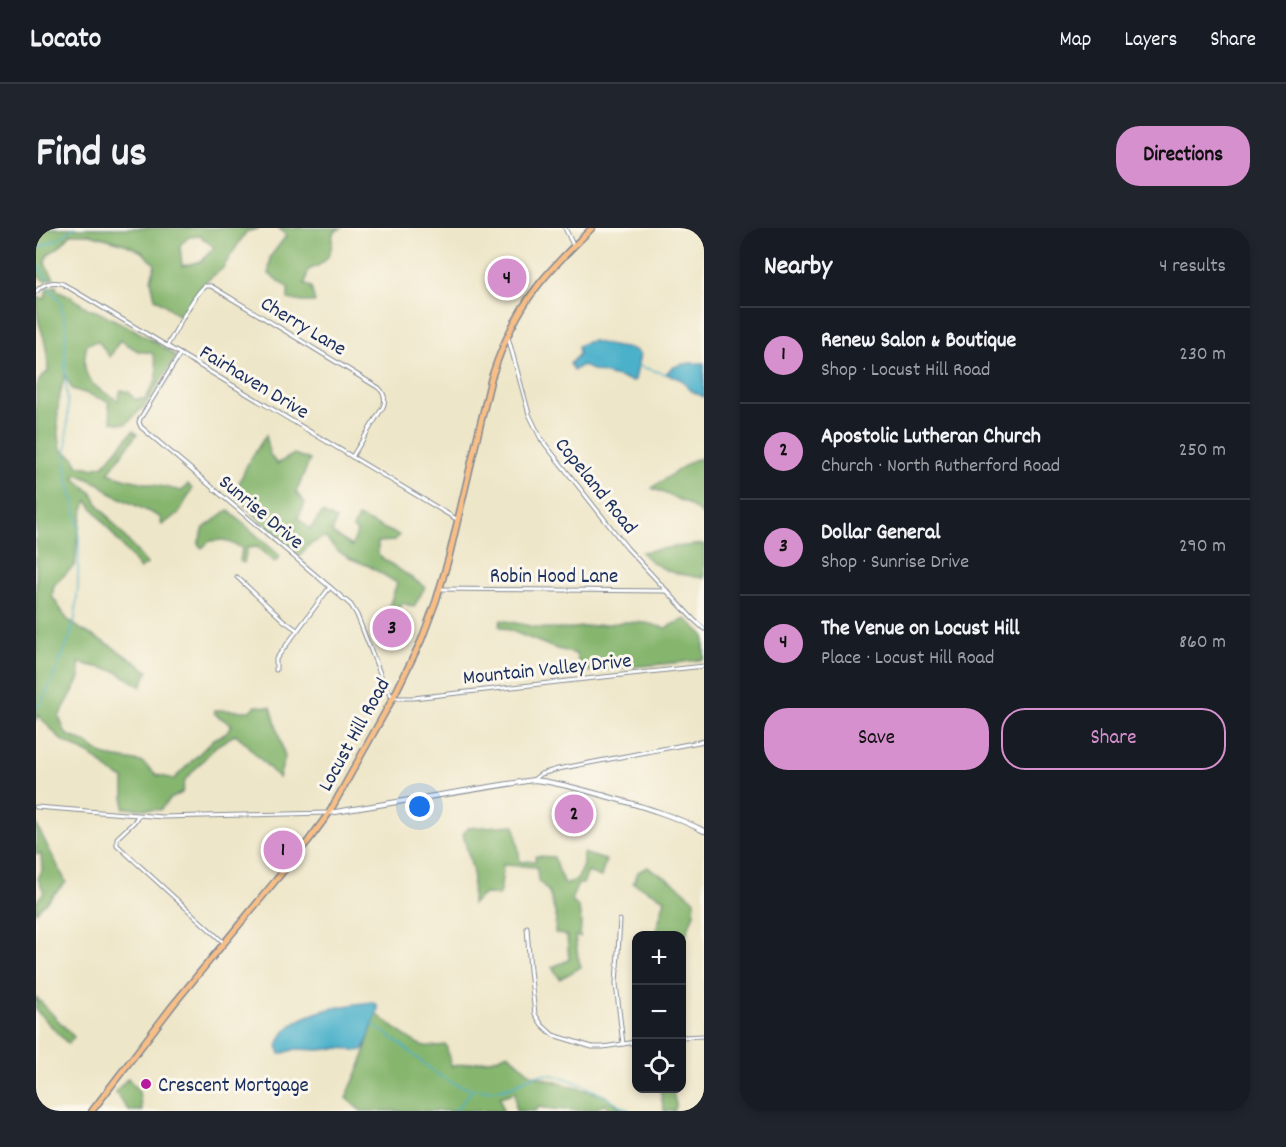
<!DOCTYPE html>
<meta charset="utf-8">
<style>
:root{--surface:#171b24;--page:#20242c;--text:#f1f3f6;--muted:#9ea1a6;--line:#363941;--accent:#d690ce}
body{margin:0;font-family:Dekko,sans-serif;background:var(--page);color:var(--text)}
.controls{position:absolute;right:18px;bottom:18px;display:grid;overflow:hidden;border-radius:12px;box-shadow:0 3px 9px #0003}
.controls button{width:54px;height:54px;display:grid;place-items:center;padding:0;border:0;border-bottom:2px solid var(--line);background:var(--surface);color:var(--text);font:30px sans-serif}
.you{position:absolute;left:384px;top:579px;width:21px;height:21px;margin:-15px;border:4px solid #fff;border-radius:50%;background:#1a73e8;box-shadow:0 0 0 9px #1a73e833}
.badge{display:grid;place-items:center;width:39px;height:39px;border-radius:50%;background:var(--accent);color:#111;font-size:20px;font-weight:700}
.pin{position:absolute;translate:-50% -50%;border:3px solid #fff;box-shadow:0 2px 6px #0006}
.list{margin:0;padding:0;list-style:none}
h2{display:flex;justify-content:space-between;align-items:center;height:78px;margin:0;padding:0 24px;font-size:26px}
h2 small{font-size:20px;font-weight:400;color:var(--muted)}
.list li{display:grid;grid-template-columns:39px 1fr auto;gap:18px;align-items:center;box-sizing:border-box;height:96px;padding:0 24px;border-top:2px solid var(--line)}
.list b{display:block;font-size:22px;white-space:nowrap}
.list p{margin:0;font-size:20px;white-space:nowrap;color:var(--muted)}
.list em{font-size:20px;font-style:normal;color:var(--muted)}
.actions{display:flex;gap:12px;padding:18px 24px}
.actions a{flex:1;padding:14px 0;border:2px solid var(--accent);border-radius:24px;text-align:center;font-size:21px;color:var(--accent)}
.actions .main{background:var(--accent);color:#111}
.icon{flex:none;width:33px;height:33px;fill:none;stroke:currentColor;stroke-width:2;stroke-linecap:round;stroke-linejoin:round}
.map{position:relative;flex:none;width:668px;height:883px;overflow:hidden;border-radius:24px}
header{display:flex;align-items:center;gap:36px;box-sizing:border-box;height:84px;padding:0 30px;background:var(--surface);border-bottom:2px solid var(--line)}
header strong{font-size:28px}
nav{display:flex;gap:33px;margin-inline-start:auto;font-size:21px}
.intro{display:flex;align-items:center;justify-content:space-between;box-sizing:border-box;height:144px;padding:0 36px}
h1{margin:0;font-size:42px}
.button{padding:15px 27px;border-radius:24px;background:var(--accent);color:#111;font-size:21px;font-weight:700}
main{display:flex;gap:36px;padding:0 36px}
aside{flex:1;background:var(--surface);border-radius:24px;box-shadow:0 3px 9px #0003}
.map>svg:first-child{display:block}
.forest{fill:#86b66e;stroke:#507266;stroke-width:1.5;fill-rule:evenodd}
.water{fill:#4bb1ca;stroke:#337094;stroke-width:1.5}
.lines{fill:none;stroke-linecap:round;stroke-linejoin:round}
.stream{stroke:#4bb1ca;stroke-width:1.5}
.minor-casing{stroke:#848a93;stroke-width:5}
.tertiary-casing{stroke:#848a93;stroke-width:6}
.primary-casing{stroke:#848a93;stroke-width:8}
.minor{stroke:#fff;stroke-width:3}
.tertiary{stroke:#fff;stroke-width:4}
.primary{stroke:#f7be87;stroke-width:5}
.poi-dot{fill:#b5179e;stroke:#fbf7ec;stroke-width:2}
.labels{text-anchor:middle;stroke-width:6;stroke-linejoin:round;paint-order:stroke}
.street-label{font-size:21px;fill:#1b2f5e;stroke:#fbf7ec}
.poi-label{font-size:21px;fill:#1b2f5e;stroke:#fbf7ec;text-anchor:start}
</style>
<header>
<strong>Locato</strong>
<nav><a>Map</a><a>Layers</a><a>Share</a></nav>
</header>
<div class="intro"><h1>Find us</h1><a class="button">Directions</a></div>
<main>
<div class="map">
<svg width="668" height="883" viewBox="0 0 668 883">
<rect width="100%" height="100%" fill="#fbf7ec"/>
<filter id="ink" filterUnits="userSpaceOnUse"><feTurbulence type="fractalNoise" baseFrequency=".0167" numOctaves="2"/><feDisplacementMap in="SourceGraphic" scale="12" xChannelSelector="R" yChannelSelector="G"/><feConvolveMatrix kernelMatrix="1 2 1 2 8 2 1 2 1" color-interpolation-filters="sRGB"/></filter>
<filter id="wash" filterUnits="userSpaceOnUse"><feTurbulence type="fractalNoise" baseFrequency=".008" numOctaves="4" result="noise"/><feDisplacementMap in="SourceGraphic" scale="24" xChannelSelector="R" yChannelSelector="G"/><feGaussianBlur stdDeviation="1.35" result="paint"/><feColorMatrix in="noise" values="0 0 0 0 0 0 0 0 0 0 0 0 0 0 0 0 0 1.4 0 .05"/><feComposite in="paint" operator="in"/></filter>
<g filter="url(#wash)">
<rect width="100%" height="100%" fill="#eee6c8"/>
<g class="forest">
<path d="M0,0H224L210,4L186,41L169,54L143,89L133,80L119,70L115,52L119,36L106,24L89,16L54,6H35L22,20L12,26L9,36L18,50L9,53L0,47ZM164,8L178,19L166,33L146,38L144,17L153,9Z"/>
<path d="M243,0H305L297,5C296,25 293,35 272,42L269,56L275,59L279,74H266L252,71V60L233,46L234,29L250,8Z"/>
<path d="M20,58L21,62L34,68L53,81L62,84L97,101L127,119L140,129L110,176L90,196L76,194L72,173L36,161L29,147C20,176 20,191 25,221L39,230L41,237L56,240L68,237L97,203L101,206L72,245L91,251L146,263L152,256L156,261L143,285L126,297L124,289L74,265L64,256L41,246L38,250L55,264L64,279L111,336L104,341L51,273C42,294 41,315 39,337L18,357L16,368L31,391L46,402L75,418L112,443L105,459L80,443L43,435L44,450L23,489L30,506L50,515L69,528L106,534L121,547L138,551L178,511L189,506L196,497L179,486L178,482L214,483L220,478L235,479L249,529L243,550L200,506L180,518L149,552L146,565L134,571L124,582L88,580V551L75,544L55,527L25,512L3,488L0,492V221L1,212L0,211V157L7,147L12,144C12,130 10,115 5,101C1,90 0,80 2,69L9,71L11,60ZM84,112L102,123L116,125C126,146 121,153 109,171H98L93,164L85,162L82,172C54,158 43,149 51,116L62,113L74,129Z"/>
<path d="M230,207L234,227L241,236L258,226L274,232L260,264L269,275L262,290L274,301L286,285L300,292L296,305L316,318L321,304L317,300L322,289L363,307L358,313L342,314V327L389,359L378,379L367,375L361,384L353,379L361,355L333,338L313,330L302,323L288,309L273,317L264,328L243,312L203,271L200,262L211,237Z"/>
<path d="M668,230V288L651,275L616,260L657,232Z"/>
<path d="M192,282L244,328L239,334L221,319L211,320L208,335L204,333L206,320L188,312L174,313L166,320L162,316L168,300Z"/>
<path d="M668,316V350C641,346 625,345 605,324L638,319Z"/>
<path d="M650,391L668,407V431L647,434L545,444L540,426L518,420L463,398L465,392L505,400L530,401L590,394L610,395L629,400Z"/>
<path d="M0,596L30,654L0,684V674L8,664L2,651L6,642L5,626H0Z"/>
<path d="M479,597L484,634L499,633L500,628L518,629L528,656L541,652L547,637V625L570,632L565,649L552,644L547,656H542L535,672L543,680L545,696L544,709L539,708L542,729L545,739L524,751L516,739L533,732L531,708L519,705L520,688L513,664L502,652L501,639L467,637L465,659L463,667L448,666L436,676L437,644L427,606L432,600Z"/>
<path d="M611,639C630,649 644,657 659,673L658,685L646,718V708L619,707L629,671L597,655L602,644Z"/>
<path d="M0,769L38,809L32,816L0,782Z"/>
<path d="M339,785C352,794 376,816 389,818C395,819 403,818 410,817L415,838L459,831L472,825L495,846L530,857L568,867L589,883H575L569,876C565,878 561,881 556,882C542,883 517,882 503,879L499,883H480L479,864L464,869L467,883H325L310,870L326,834Z"/>
<path d="M92,850L103,864L106,883H93L79,864Z"/>
<path d="M624,861H636L640,876L639,883H628Z"/>
</g>
<g class="water">
<path d="M557,113C564,115 570,117 577,118C587,121 596,118 604,126L599,152L597,153L558,143L546,137L538,142L534,136L543,126L542,118L551,114Z"/>
<path d="M668,135V169L655,163L646,152L630,146C639,134 654,135 668,135Z"/>
<path d="M337,774L341,777L342,782L329,819L326,822L321,823L306,820L283,822L260,821L244,826C241,819 242,815 246,808C261,783 310,777 337,774Z"/>
</g>
<g class="lines">
<g class="stream">
<path d="M0,21L22,11L38,0"/>
<path d="M0,35L12,51"/>
<path d="M602,138L630,146"/>
<path d="M0,480L5,475L17,450L34,409L39,391L42,359L43,302L38,272L32,254L30,234L32,179L29,141L30,99L24,72L12,60"/>
<path d="M337,797C347,804 358,810 367,818C388,836 408,856 436,861C450,863 468,863 481,856C486,853 491,850 497,848C521,839 573,870 594,883"/>
<path d="M418,883L437,862"/>
</g>
</g>
</g>
<g filter="url(#ink)">
<g class="lines">
<defs>
<g id="minor">
<path d="M529,0L537,17"/>
<path d="M0,64C6,56 17,52 27,56L422,292"/>
<path d="M472,109L493,186L505,211L591,320L657,391L668,401"/>
<path d="M131,118C140,103 157,67 169,58H175L343,160C349,166 350,172 347,179L316,229"/>
<path d="M144,126L104,191L103,194L105,199L315,377L321,387L349,458L357,470H377L668,438"/>
<path d="M201,349L247,392L261,402"/>
<path d="M404,361L632,363"/>
<path d="M240,442V431L294,359"/>
<path d="M497,552L505,546L522,541L668,513"/>
<path d="M0,579L127,589L291,585"/>
<path d="M102,588L98,594L81,610V617L187,714"/>
<path d="M584,692L580,756L587,816"/>
<path d="M491,699L494,742L499,786L506,797L517,807L556,819H567L600,814"/>
<path d="M646,809L668,808"/>
</g>
<path id="tertiary" d="M293,585L497,552C521,554 543,561 566,567C601,577 635,586 668,603"/>
<path id="primary" d="M56,883L137,777L273,612L293,585L357,470L385,413L400,373L413,329L455,151C466,117 481,83 504,55C520,35 538,18 556,0"/>
</defs>
<use href="#minor" class="minor-casing"/>
<use href="#tertiary" class="tertiary-casing"/>
<use href="#primary" class="primary-casing"/>
<use href="#minor" class="minor"/>
<use href="#tertiary" class="tertiary"/>
<use href="#primary" class="primary"/>
</g>
</g>
<circle class="poi-dot" cx="110" cy="856" r="6"/>
<g class="labels">
<g class="street-label">
<text transform="translate(268 97) rotate(31)" y="7">Cherry Lane</text>
<text transform="translate(219 153) rotate(31)" y="7">Fairhaven Drive</text>
<text transform="translate(561 257) rotate(51)" y="7">Copeland Road</text>
<text transform="translate(226 283) rotate(40)" y="7">Sunrise Drive</text>
<text x="518" y="354">Robin Hood Lane</text>
<text transform="translate(511 440) rotate(-6)" y="7">Mountain Valley Drive</text>
<text transform="translate(317 506) rotate(-61)" y="7">Locust Hill Road</text>
</g>
<g class="poi-label">
<text x="122" y="863">Crescent Mortgage</text>
</g>
</g>
</svg>
<div class="controls">
<button>+</button>
<button>−</button>
<button><svg class="icon" aria-label="locate" viewBox="0 0 24 24"><circle cx="12" cy="12" r="6"/><path d="M12 2v4M12 18v4M2 12h4M18 12h4"/></svg></button>
</div>
<div class="you"></div>
<div class="pin badge" style="left:247px;top:622px">1</div>
<div class="pin badge" style="left:538px;top:586px">2</div>
<div class="pin badge" style="left:356px;top:400px">3</div>
<div class="pin badge" style="left:471px;top:50px">4</div>
</div>
<aside>
<h2>Nearby<small>4 results</small></h2>
<ul class="list">
<li><span class="badge">1</span><div><b>Renew Salon &amp; Boutique</b><p>Shop · Locust Hill Road</p></div><em>230 m</em></li>
<li><span class="badge">2</span><div><b>Apostolic Lutheran Church</b><p>Church · North Rutherford Road</p></div><em>250 m</em></li>
<li><span class="badge">3</span><div><b>Dollar General</b><p>Shop · Sunrise Drive</p></div><em>290 m</em></li>
<li><span class="badge">4</span><div><b>The Venue on Locust Hill</b><p>Place · Locust Hill Road</p></div><em>860 m</em></li>
</ul>
<div class="actions"><a class="main">Save</a><a>Share</a></div>
</aside>
</main>
